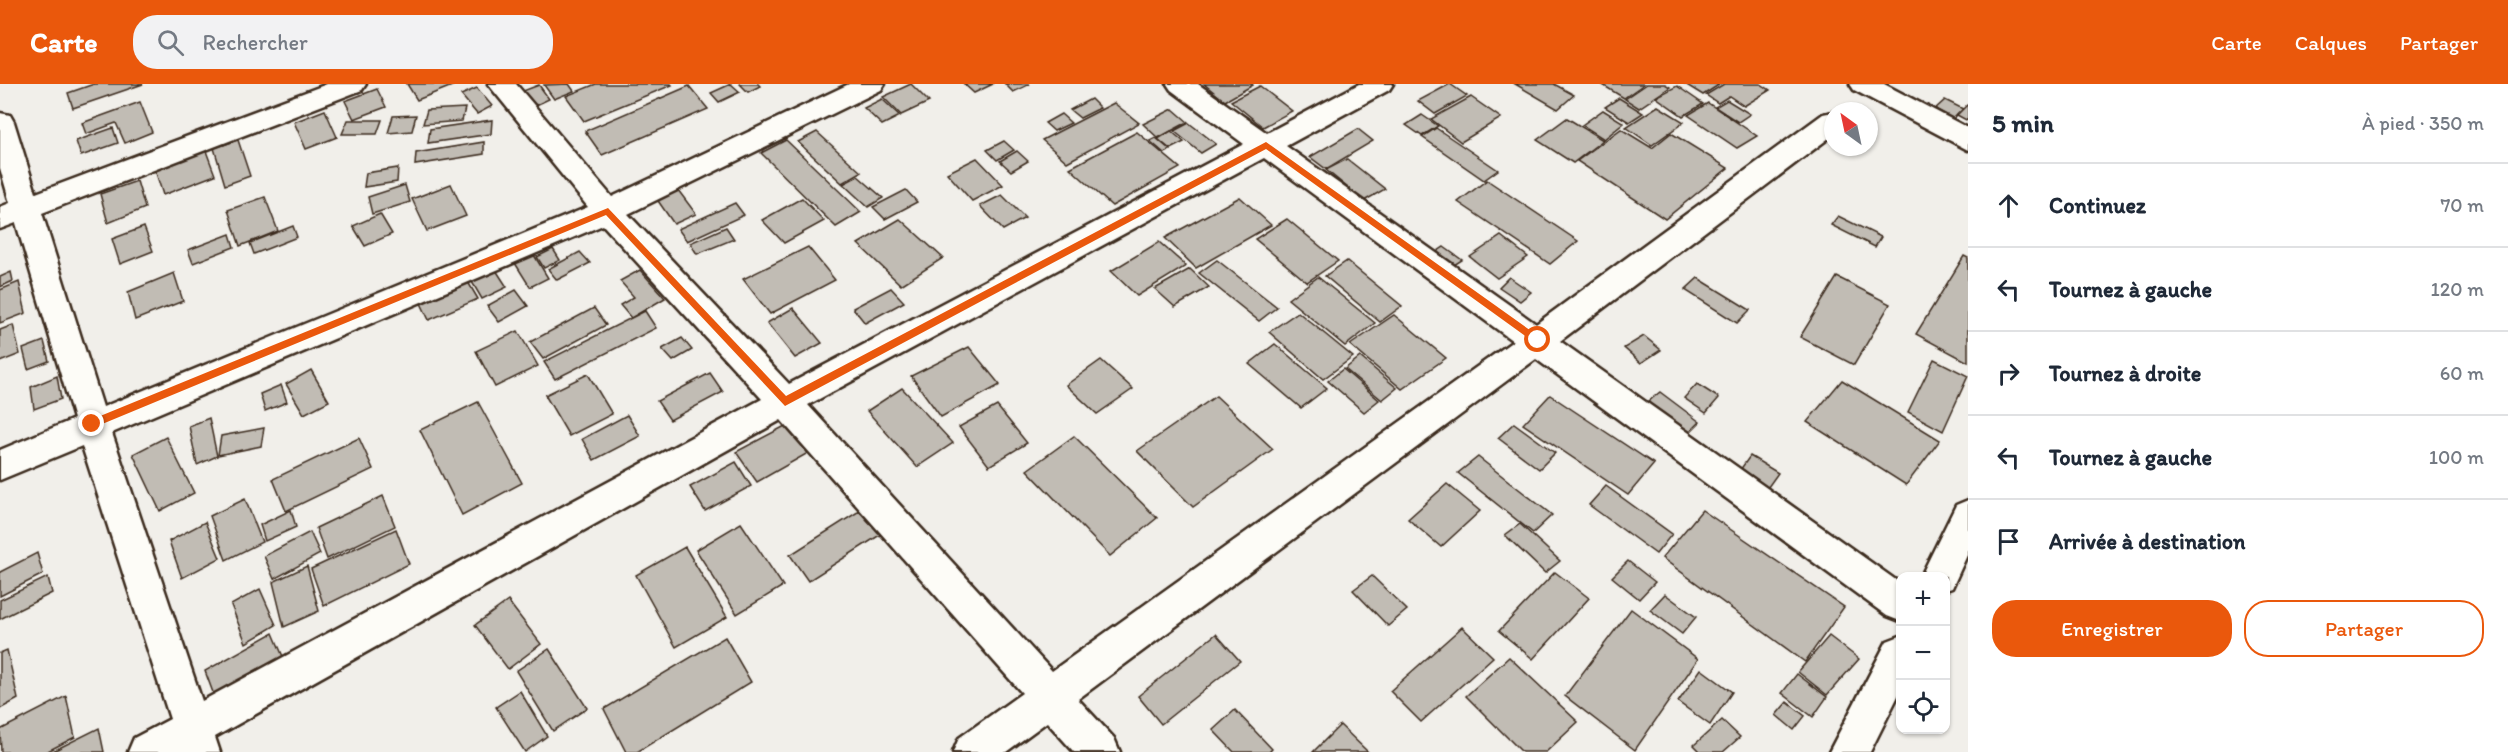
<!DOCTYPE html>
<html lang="fr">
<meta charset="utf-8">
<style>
:root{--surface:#fff;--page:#f2f2f3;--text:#1f2937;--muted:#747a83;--line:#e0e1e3;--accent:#ea580c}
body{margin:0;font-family:Itim,sans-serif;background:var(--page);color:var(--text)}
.controls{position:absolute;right:18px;bottom:18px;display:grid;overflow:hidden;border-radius:12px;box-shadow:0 2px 4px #0004}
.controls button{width:54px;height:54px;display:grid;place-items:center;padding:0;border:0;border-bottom:2px solid var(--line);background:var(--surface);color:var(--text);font:30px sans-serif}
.compass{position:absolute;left:1824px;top:18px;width:54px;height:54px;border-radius:50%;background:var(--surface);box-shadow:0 2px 4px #0004;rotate:327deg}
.stop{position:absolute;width:18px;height:18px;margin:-14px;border:4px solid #ea580c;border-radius:50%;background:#fff}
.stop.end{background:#ea580c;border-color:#fff;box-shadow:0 2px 6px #0008}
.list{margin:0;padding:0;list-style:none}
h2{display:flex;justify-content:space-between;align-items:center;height:78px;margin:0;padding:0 24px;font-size:26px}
h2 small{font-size:20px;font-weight:400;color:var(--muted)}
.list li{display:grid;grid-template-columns:39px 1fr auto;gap:18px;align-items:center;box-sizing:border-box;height:84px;padding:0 24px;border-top:2px solid var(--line)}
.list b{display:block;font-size:22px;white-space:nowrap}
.list em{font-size:20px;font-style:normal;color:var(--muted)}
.actions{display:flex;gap:12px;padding:18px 24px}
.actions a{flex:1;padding:14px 0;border:2px solid var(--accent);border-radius:24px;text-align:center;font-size:21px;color:var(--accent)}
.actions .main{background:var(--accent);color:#fff}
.icon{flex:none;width:33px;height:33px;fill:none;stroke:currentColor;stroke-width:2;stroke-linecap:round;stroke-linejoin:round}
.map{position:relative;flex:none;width:1968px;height:668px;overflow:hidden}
header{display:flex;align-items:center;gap:36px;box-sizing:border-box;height:84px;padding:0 30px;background:var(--accent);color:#fff}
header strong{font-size:28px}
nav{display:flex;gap:33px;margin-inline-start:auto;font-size:21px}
.search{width:420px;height:54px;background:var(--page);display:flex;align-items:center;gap:15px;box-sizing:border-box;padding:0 21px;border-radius:24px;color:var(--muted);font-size:22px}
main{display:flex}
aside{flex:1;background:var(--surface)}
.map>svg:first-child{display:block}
.building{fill:#c1bcb4;stroke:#3b2a1e;stroke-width:1.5}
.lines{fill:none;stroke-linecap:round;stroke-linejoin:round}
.minor-casing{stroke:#3b2a1e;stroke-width:5}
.minor{fill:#fdfcf7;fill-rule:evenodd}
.route{fill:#ea580c}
</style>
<header>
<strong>Carte</strong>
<div class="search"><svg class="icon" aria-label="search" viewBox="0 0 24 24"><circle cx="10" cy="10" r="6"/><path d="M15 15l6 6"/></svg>Rechercher</div>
<nav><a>Carte</a><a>Calques</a><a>Partager</a></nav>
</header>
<main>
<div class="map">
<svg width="1968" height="668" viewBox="0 0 1968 668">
<rect width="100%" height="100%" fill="#f1efea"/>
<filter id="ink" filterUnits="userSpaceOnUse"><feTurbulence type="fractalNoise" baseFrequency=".0167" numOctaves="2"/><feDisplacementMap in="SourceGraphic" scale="12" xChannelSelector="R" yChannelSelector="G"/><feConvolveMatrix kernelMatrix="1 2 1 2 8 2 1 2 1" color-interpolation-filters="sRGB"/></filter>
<g filter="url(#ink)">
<g class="building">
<path d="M94,0H143L73,24L68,9Z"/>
<path d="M407,0H457L417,16Z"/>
<path d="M569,0L574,7L554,15L544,1Z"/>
<path d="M596,0H671L672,1L584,37L566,12Z"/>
<path d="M731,0L740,8L719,18L711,9Z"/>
<path d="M740,0H758L760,2L748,8Z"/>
<path d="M911,0L929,18L901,31L883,13Z"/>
<path d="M964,0H993L974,9Z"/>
<path d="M1005,0H1030L1013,8Z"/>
<path d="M1204,0H1252L1253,1L1225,17Z"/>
<path d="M1450,0L1467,12L1435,30L1418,17Z"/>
<path d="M1515,0H1554L1574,11L1558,25Z"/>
<path d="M1601,0H1644L1624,14Z"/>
<path d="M1647,0H1665L1670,3L1639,24L1625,15Z"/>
<path d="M1685,0H1720L1703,11Z"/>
<path d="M1724,0H1761L1770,6L1744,22L1729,12L1718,19L1706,11Z"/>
<path d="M539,1L549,15L534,22L523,7Z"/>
<path d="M689,2L708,25L602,71L585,47Z"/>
<path d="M1260,2L1292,27L1263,43L1231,17Z"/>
<path d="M1677,2L1703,20L1683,32L1656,13Z"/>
<path d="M477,4L492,22L477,30L461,11Z"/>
<path d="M377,5L386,23L354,35L345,17Z"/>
<path d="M1471,13L1501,34L1461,58L1431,35Z"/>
<path d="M1619,14L1643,29L1629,38L1605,23Z"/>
<path d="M882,15L900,32L882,41L864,24Z"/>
<path d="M1091,15L1100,24L1080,34L1070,26Z"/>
<path d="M1727,16L1750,30L1738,38L1715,23Z"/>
<path d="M1945,16L1963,25L1953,35L1935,25Z"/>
<path d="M140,18L152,48L125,59L116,39L86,50L82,39Z"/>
<path d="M1114,19L1139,39L1067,78L1042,56Z"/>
<path d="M1708,19L1757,52L1737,64L1688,31Z"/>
<path d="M1967,21H1968V37L1957,31Z"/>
<path d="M1658,22L1684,38L1652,61L1626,43Z"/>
<path d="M465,24L462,37L423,40L427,26Z"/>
<path d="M1173,25L1188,38L1158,54L1143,40Z"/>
<path d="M325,26L337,53L306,65L294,38Z"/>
<path d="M1603,26L1624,39L1604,55L1582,41Z"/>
<path d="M1061,30L1071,39L1054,47L1045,39Z"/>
<path d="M416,31L412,47L388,49L393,32Z"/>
<path d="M1422,31L1438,42L1422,52L1406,41Z"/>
<path d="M1567,34L1603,56L1573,79L1537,56Z"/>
<path d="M348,36H382L377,50H342Z"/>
<path d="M492,36L491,50L428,59L430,45Z"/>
<path d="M1189,39L1216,60L1201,69L1174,47Z"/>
<path d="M113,44L118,59L81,72L76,57Z"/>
<path d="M1436,44L1498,86L1484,96L1422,53Z"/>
<path d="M1358,45L1373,57L1326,85L1310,73Z"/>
<path d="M1621,45L1652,64L1671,49L1728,84L1665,135L1577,77Z"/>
<path d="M1171,47L1184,58L1170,65L1158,55Z"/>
<path d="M817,48L861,88L842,99L798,58Z"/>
<path d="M1137,48L1180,84L1112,122L1070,84Z"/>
<path d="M1156,54L1170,66L1164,69L1150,57Z"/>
<path d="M238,56L250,92L225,101L214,64Z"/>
<path d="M786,56L861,128L836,143L761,69Z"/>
<path d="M1004,57L1014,66L997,76L987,66Z"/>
<path d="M484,58V70L415,81L416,69Z"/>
<path d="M206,67L215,91L163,111L155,86Z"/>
<path d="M1017,67L1028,77L1011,87L1000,77Z"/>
<path d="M977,74L1003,101L972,117L947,89Z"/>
<path d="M1347,75L1385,105L1364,117L1326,86Z"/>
<path d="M398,84L397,98L364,103L366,89Z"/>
<path d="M858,92L883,114L868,123L843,100Z"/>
<path d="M1487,96L1578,157L1550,180L1458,118Z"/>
<path d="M137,97L145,124L108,139L100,110Z"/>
<path d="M451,100L466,132L427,147L412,115Z"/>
<path d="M405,101L410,118L372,130L368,113Z"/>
<path d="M675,102L696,130L674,140L654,111Z"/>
<path d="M906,106L917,118L885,135L873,123Z"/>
<path d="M1002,111L1025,134L1003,146L980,122Z"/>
<path d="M265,113L278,147L240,162L228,126Z"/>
<path d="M1240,113L1271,141L1196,184L1165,154Z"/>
<path d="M802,114L824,137L784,159L762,136Z"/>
<path d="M735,119L744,131L687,157L678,145Z"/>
<path d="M380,130L392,150L365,162L353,142Z"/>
<path d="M1838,132L1881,153L1875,163L1831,141Z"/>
<path d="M900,135L943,174L901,201L858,160Z"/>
<path d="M1287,135L1338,177L1307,198L1255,155Z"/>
<path d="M293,142L297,153L254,170L250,159Z"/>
<path d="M144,143L153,167L120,180L112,155Z"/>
<path d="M726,143L734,155L697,170L690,159Z"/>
<path d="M230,150L234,163L193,179L188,166Z"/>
<path d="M1501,152L1528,173L1497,194L1470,173Z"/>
<path d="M1159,158L1186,182L1137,212L1111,187Z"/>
<path d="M808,163L835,196L770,230L743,195Z"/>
<path d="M1444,163L1462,176L1446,186L1429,173Z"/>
<path d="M553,165L560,176L544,184L537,173Z"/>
<path d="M580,168L590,179L557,196L548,185Z"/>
<path d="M534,171L548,194L530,203L515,179Z"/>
<path d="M1964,172L1968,174V278L1916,250Z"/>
<path d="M1217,176L1277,223L1259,237L1199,189Z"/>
<path d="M1347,177L1402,222L1380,238L1325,192Z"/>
<path d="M1190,185L1209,203L1175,223L1155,205Z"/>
<path d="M496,186L507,203L482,215L472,198Z"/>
<path d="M640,186L665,214L631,234L620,221L634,213L620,197Z"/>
<path d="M11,188L13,197L0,203V193Z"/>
<path d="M174,189L183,217L135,236L128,208Z"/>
<path d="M1318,193L1375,239L1345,262L1288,215Z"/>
<path d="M1509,193L1531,208L1520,217L1499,203Z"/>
<path d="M1837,193L1890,220L1854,281L1800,253Z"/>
<path d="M1698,194L1750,226L1737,239L1685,206Z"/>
<path d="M19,198L26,229L0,239V206Z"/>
<path d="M468,198L478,215L429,236L421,219Z"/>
<path d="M891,204L904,218L865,239L853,224Z"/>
<path d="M516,206L528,222L499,238L487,222Z"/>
<path d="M594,224L606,241L543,275L530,258Z"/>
<path d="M793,224L822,259L795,274L767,239Z"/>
<path d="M645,227L656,244L555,295L544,278Z"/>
<path d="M1298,228L1353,273L1323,295L1269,248Z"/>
<path d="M1394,231L1446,274L1402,305L1350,261Z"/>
<path d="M13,241L20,270L0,278V246Z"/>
<path d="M518,247L538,282L495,303L476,267Z"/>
<path d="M1644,252L1661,266L1641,279L1624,264Z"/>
<path d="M682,254L692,266L673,277L662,265Z"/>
<path d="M44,257L49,277L28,285L23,265Z"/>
<path d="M1275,260L1327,304L1301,324L1249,280Z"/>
<path d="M969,263L1000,301L941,333L911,292Z"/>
<path d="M1360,273L1397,304L1382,316L1345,285Z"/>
<path d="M1934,275L1968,292L1943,347L1908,328Z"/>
<path d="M1101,276L1133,305L1097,330L1066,301Z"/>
<path d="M1343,285L1379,316L1364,328L1328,297Z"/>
<path d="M311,286L329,317L304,330L286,300Z"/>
<path d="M710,289L723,308L670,336L657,317Z"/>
<path d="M588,290L612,330L569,352L545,311Z"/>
<path d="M57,292L61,315L34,325L31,303Z"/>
<path d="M1842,296L1940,356L1906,401L1807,338Z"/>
<path d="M1697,300L1719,314L1706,329L1684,314Z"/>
<path d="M281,301L287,318L265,327L260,310Z"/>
<path d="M902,304L953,359L917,383L867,327Z"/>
<path d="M1660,308L1700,338L1685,353L1643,322Z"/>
<path d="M1550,311L1654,380L1628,411L1523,340Z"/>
<path d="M1216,312L1273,365L1193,423L1137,367Z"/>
<path d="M478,318L522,399L462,431L420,346Z"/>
<path d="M997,322L1027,359L989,382L959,343Z"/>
<path d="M627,331L640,352L594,376L582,355Z"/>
<path d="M209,334L217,372L197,381L189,342Z"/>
<path d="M1514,339L1555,369L1539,385L1498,354Z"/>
<path d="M787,341L808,369L757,398L736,368Z"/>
<path d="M264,344L261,362L218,371L221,352Z"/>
<path d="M1074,352L1157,434L1110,472L1027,386Z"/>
<path d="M166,353L194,409L160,427L133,370Z"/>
<path d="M359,354L373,385L286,427L273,395Z"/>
<path d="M1750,372L1778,389L1763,410L1735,393Z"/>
<path d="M1478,373L1552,431L1533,449L1458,389Z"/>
<path d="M736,378L751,402L705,427L690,403Z"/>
<path d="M1447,400L1480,427L1441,463L1408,435Z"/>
<path d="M1606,402L1672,450L1656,470L1589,421Z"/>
<path d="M383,412L395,442L327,475L316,444Z"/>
<path d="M245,415L262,458L226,476L210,432Z"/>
<path d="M864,424L883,449L808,497L790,471Z"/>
<path d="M291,426L296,443L265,457L260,441Z"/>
<path d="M1702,426L1844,523L1805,578L1662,474Z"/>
<path d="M205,438L220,474L182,494L169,457Z"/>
<path d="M741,439L783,502L737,530L696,466Z"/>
<path d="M1520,440L1560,477L1545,489L1505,451Z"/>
<path d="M396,445L409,480L324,522L311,485Z"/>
<path d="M310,448L320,470L274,495L264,472Z"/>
<path d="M685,463L727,533L676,563L636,491Z"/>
<path d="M37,469L43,490L0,512V488Z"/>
<path d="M1628,477L1655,498L1639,515L1612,493Z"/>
<path d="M307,482L319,527L284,543L273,498Z"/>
<path d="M1555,488L1589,514L1533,575L1499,547Z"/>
<path d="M1372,492L1407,526L1388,542L1353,506Z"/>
<path d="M48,493L52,509L0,535V516Z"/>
<path d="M260,505L276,541L246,559L231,521Z"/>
<path d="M1665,510L1696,533L1682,550L1650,526Z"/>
<path d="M508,517L541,560L508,585L475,541Z"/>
<path d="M1631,525L1698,575L1635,666L1565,612Z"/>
<path d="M1462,543L1493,573L1421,638L1390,607Z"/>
<path d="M273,549L284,575L215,614L205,587Z"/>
<path d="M1216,550L1240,577L1161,640L1138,612Z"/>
<path d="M1829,552L1859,575L1827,611L1798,588Z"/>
<path d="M725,553L751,598L637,668H626L604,625Z"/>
<path d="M549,565L587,624L553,647L516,587Z"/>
<path d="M7,566L18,615L0,625V569Z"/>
<path d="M1509,573L1578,638L1546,668H1522L1466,612Z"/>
<path d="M1701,585L1732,608L1710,641L1678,618Z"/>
<path d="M1797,590L1827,613L1813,633L1782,609Z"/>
<path d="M520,607L547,652L525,668L496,623Z"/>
<path d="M66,612L75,653L46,668H1L0,646Z"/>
<path d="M1787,618L1805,632L1794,646L1776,631Z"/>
<path d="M1235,626L1272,665L1269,668H1234L1213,646Z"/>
<path d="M1722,636L1740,653L1723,668H1701L1694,661Z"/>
<path d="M1340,641L1368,668H1313Z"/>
<path d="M99,644L104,668H51Z"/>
</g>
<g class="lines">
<defs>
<g id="minor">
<path d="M327,0H366L362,6L42,129L103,323L588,123L488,0H516L612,113L849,0H885L881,6L628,130L789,300L1244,60L1171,6L1167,0H1198L1267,49L1359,0H1393L1389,6L1286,62L1536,240L1823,30L1833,28V51L1560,257L1900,499V537L1887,532L1536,275L1078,615L1114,654L1120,668H1074L1047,638L1006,668H953L959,654L1022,609L781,336L215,653L220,668H128L134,654L170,635L82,362L0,396V366L74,335L16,139L0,145V123L10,119L0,84V29L10,31L14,38L36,109ZM1264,74L1513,257L1052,587L808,321ZM603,141L762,315L202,617L112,349Z"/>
<path d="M1850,0H1884L1968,44V66L1854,6Z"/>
<path d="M1968,416V469L1952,504L1946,506V492H1921L1956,421Z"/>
<path d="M1900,552V608L1870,668H1829L1887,557Z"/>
</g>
</defs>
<use href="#minor" class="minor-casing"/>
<use href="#minor" class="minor"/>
</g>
</g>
<path class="route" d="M1266,58L1541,254V259H1535L1266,65L785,322L606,131L95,343L92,344L87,340L88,337L608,124L786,312Z"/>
</svg>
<div class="controls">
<button>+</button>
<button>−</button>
<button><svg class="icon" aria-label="locate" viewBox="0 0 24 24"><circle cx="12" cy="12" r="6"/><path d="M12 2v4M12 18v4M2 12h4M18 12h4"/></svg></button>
</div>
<svg class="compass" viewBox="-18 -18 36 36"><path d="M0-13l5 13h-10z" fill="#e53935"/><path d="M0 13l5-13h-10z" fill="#747a83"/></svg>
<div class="stop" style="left:1538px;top:256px"></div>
<div class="stop end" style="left:92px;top:340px"></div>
</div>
<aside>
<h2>5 min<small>À pied · 350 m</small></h2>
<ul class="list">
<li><svg class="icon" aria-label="ahead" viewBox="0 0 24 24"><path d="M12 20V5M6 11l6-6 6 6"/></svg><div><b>Continuez</b></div><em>70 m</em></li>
<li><svg class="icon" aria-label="left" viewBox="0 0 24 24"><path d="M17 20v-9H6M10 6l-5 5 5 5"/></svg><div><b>Tournez à gauche</b></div><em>120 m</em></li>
<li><svg class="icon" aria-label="right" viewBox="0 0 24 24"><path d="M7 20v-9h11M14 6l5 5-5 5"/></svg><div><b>Tournez à droite</b></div><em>60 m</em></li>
<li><svg class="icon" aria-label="left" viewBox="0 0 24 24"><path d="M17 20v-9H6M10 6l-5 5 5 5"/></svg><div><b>Tournez à gauche</b></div><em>100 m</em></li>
<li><svg class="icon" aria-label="arrive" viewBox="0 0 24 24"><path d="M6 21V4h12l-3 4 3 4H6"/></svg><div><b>Arrivée à destination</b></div></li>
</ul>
<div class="actions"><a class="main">Enregistrer</a><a>Partager</a></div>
</aside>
</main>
